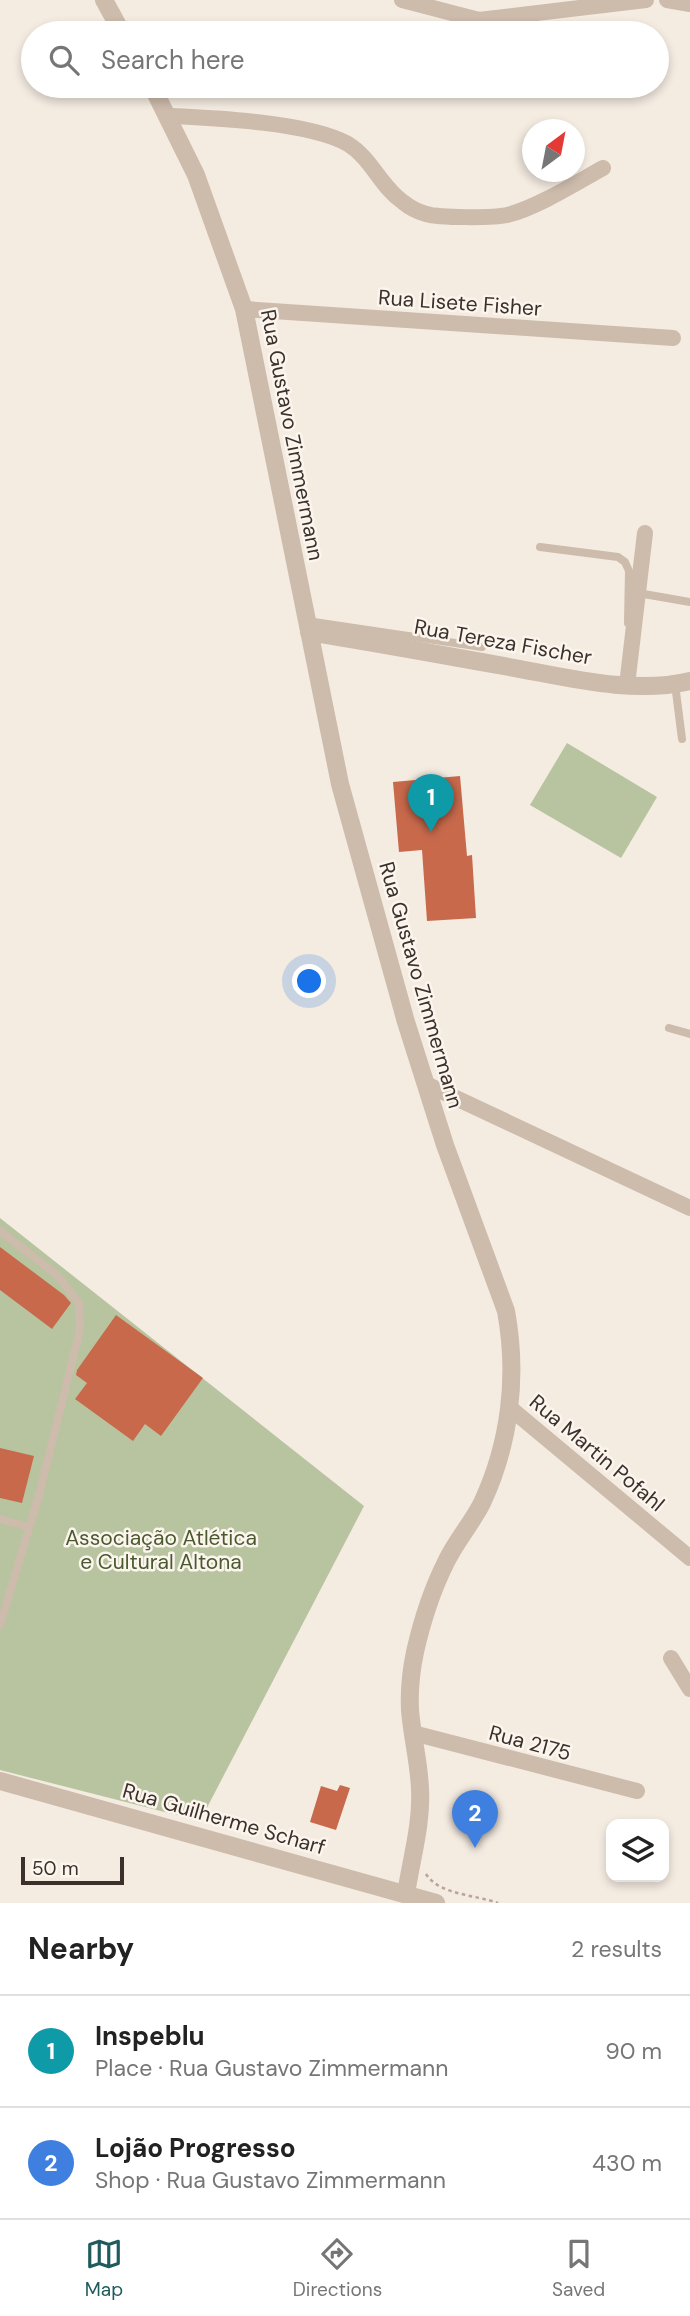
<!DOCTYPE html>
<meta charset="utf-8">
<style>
:root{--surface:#fff;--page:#f6f6f6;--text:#222;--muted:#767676;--line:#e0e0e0;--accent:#1f5a5e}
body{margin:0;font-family:"DM Sans",sans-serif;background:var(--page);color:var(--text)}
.controls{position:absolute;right:21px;bottom:21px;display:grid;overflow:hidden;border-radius:14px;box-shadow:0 4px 10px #0003}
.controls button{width:63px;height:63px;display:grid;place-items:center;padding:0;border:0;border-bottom:2px solid var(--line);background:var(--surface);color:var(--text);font:35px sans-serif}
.compass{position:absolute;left:522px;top:119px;width:63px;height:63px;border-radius:50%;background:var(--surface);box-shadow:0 4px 10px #0003;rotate:32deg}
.scale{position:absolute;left:21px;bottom:18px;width:103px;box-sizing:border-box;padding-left:7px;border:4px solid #3b302b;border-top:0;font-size:19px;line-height:24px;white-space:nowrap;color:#3b302b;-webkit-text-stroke:5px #fbf5ee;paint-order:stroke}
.you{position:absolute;left:310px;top:982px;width:24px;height:24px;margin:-18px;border:5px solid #fff;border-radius:50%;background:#1a73e8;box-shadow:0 0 0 10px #1a73e833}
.badge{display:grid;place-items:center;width:46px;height:46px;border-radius:50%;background:var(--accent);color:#fff;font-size:23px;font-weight:700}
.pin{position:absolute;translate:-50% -58px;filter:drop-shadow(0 2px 4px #0008)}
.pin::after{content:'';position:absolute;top:37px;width:24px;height:21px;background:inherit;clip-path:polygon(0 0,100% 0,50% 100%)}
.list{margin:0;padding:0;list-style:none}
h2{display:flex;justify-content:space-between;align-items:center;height:91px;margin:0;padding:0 28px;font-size:30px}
h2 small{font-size:23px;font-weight:400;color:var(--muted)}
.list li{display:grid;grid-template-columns:46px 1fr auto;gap:21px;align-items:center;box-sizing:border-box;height:112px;padding:0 28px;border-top:2px solid var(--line)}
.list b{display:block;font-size:26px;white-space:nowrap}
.list p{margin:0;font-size:23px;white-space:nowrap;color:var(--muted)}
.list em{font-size:23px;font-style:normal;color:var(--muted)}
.icon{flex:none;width:38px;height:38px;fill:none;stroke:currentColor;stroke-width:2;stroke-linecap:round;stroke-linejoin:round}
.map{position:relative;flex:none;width:690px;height:1903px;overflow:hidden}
.search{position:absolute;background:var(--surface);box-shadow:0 4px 10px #0003;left:21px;right:21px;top:21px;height:77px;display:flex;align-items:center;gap:18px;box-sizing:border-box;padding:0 24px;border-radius:38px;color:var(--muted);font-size:26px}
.sheet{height:315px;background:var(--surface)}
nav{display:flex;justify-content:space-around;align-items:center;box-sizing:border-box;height:98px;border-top:2px solid var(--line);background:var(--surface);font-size:19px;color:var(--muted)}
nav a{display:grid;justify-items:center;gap:4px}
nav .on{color:var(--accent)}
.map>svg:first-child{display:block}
.green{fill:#b8c4a0}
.building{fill:#c8694b}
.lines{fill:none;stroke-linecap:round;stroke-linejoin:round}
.path{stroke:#b9a596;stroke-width:2.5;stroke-dasharray:3.5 3.5;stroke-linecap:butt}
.service{stroke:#cdbbac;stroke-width:8}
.minor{stroke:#cdbbac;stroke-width:16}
.tertiary{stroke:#cdbbac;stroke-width:18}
.labels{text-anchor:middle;stroke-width:5;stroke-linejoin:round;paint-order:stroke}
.street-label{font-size:21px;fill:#3b302b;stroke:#fbf5ee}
.park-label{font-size:21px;fill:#4a5a2e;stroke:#fbf5ee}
</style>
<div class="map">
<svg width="690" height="1903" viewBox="0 0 690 1903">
<rect width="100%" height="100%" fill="#f4ebe1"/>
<g class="green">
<path d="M567,743L657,797L621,858L530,805Z"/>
<path d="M0,1218L364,1506L200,1821L0,1770Z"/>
</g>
<g class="building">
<path d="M460,776L467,856L472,855L476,918L427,921L422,850L399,852L393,782Z"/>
<path d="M0,1247L64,1295L71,1303L52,1329L0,1290Z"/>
<path d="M116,1315L203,1378L161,1436L145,1424L133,1441L75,1399L87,1383L76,1375L77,1370Z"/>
<path d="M0,1448L34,1456L22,1503L0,1498Z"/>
<path d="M340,1785L350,1788L336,1830L310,1822L321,1786L337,1791Z"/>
</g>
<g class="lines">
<path class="path" d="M426,1874C439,1895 477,1895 498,1903"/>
<g class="service">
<path d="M540,547L618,557L625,562L629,571L628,623"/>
<path d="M638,593L690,602"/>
<path d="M307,621L482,647"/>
<path d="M675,684L682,739"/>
<path d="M669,1028L690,1034"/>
<path d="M0,1231L57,1275L79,1303L80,1330L39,1495L0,1625"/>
<path d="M0,1519L29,1527"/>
</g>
<g class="minor">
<path d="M402,0L479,20L646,0"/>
<path d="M667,0L690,4"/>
<path d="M169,116C214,118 309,122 348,144C371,158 381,187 403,202C409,207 419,212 426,214C440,218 493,218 507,215C536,208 576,183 603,168"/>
<path d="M244,309L673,338"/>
<path d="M627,685L645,533"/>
<path d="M426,1084L690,1208"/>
<path d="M510,1408L690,1558"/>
<path d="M671,1658L690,1689"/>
<path d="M413,1733L637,1791"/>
</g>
<g class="tertiary">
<path d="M104,0L122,33"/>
<path d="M152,86L196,175L244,309L340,784L406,1022L445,1145L506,1311C518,1376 510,1443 482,1503C472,1523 456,1541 446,1562C432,1590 422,1621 415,1652C411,1671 409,1690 410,1710C412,1736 419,1762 420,1789C422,1824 411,1860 406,1894"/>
<path d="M309,632C376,643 443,655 509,667C566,677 633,695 690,681"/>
<path d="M0,1781L436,1903"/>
</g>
</g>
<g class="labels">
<g class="street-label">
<text transform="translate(460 303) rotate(4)" y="7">Rua Lisete Fisher</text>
<text transform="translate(292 435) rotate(79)" y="7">Rua Gustavo Zimmermann</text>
<text transform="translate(503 642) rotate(10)" y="7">Rua Tereza Fischer</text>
<text transform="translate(421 985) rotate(74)" y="7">Rua Gustavo Zimmermann</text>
<text transform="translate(597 1453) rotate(40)" y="7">Rua Martin Pofahl</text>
<text transform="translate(530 1743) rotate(15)" y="7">Rua 2175</text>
<text transform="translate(224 1819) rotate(16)" y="7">Rua Guilherme Scharf</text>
</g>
<g class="park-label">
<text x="161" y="1545">Associação Atlética<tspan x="161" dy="24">e Cultural Altona</tspan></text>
</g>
</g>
</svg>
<div class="controls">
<button><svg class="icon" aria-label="layers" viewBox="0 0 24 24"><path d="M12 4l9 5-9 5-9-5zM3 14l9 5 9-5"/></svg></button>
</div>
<svg class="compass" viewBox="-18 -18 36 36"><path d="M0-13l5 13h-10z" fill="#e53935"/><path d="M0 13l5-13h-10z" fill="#767676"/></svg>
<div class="scale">50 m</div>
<div class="you"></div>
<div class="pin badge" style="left:431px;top:832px;background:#0f9aa8">1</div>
<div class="pin badge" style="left:475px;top:1848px;background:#3f7fe0">2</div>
<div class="search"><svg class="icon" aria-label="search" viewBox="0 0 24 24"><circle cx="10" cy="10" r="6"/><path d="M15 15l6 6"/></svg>Search here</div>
</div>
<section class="sheet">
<h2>Nearby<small>2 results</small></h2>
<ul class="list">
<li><span class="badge" style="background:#0f9aa8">1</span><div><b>Inspeblu</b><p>Place · Rua Gustavo Zimmermann</p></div><em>90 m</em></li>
<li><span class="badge" style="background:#3f7fe0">2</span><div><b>Lojão Progresso</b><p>Shop · Rua Gustavo Zimmermann</p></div><em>430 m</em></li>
</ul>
</section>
<nav>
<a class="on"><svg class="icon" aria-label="map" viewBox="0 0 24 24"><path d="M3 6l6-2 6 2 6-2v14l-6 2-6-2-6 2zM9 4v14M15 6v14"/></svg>Map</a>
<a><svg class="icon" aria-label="directions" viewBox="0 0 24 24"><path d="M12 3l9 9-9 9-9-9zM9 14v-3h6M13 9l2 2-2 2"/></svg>Directions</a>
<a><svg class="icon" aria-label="saved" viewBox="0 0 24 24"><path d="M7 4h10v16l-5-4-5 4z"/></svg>Saved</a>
</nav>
